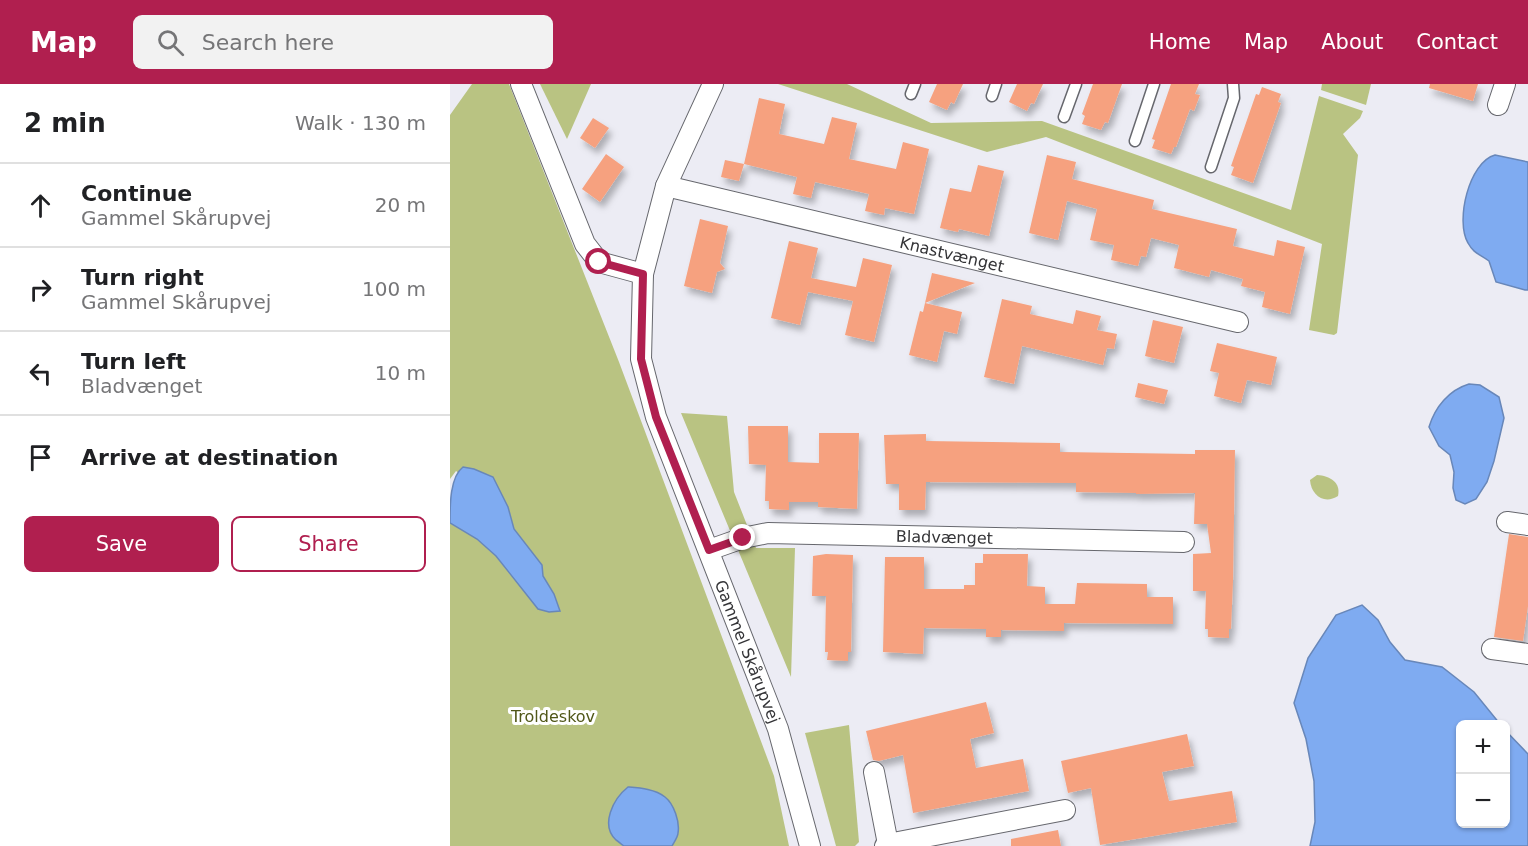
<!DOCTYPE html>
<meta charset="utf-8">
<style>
:root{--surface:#fff;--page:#f2f2f2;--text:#202124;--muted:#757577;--line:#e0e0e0;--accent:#b01f4f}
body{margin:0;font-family:"DejaVu Sans",sans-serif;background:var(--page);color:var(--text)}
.controls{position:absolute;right:18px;bottom:18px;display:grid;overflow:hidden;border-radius:9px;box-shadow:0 2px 4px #0004}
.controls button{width:54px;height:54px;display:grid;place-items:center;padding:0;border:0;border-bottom:2px solid var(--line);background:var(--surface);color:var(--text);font:30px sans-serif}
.stop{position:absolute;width:18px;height:18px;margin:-14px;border:4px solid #b01f4f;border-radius:50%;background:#fff}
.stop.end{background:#b01f4f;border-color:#fff;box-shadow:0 2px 6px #0008}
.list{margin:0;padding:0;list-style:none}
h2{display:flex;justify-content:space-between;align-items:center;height:78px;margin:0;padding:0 24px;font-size:26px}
h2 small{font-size:20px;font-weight:400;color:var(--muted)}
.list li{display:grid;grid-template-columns:39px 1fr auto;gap:18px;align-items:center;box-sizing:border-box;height:84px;padding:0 24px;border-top:2px solid var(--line)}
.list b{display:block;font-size:22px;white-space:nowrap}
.list p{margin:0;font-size:20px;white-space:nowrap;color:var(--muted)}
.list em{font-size:20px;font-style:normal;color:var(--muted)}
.actions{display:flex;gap:12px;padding:18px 24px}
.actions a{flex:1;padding:14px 0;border:2px solid var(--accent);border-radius:9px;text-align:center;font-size:21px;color:var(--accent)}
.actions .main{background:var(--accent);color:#fff}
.icon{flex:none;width:33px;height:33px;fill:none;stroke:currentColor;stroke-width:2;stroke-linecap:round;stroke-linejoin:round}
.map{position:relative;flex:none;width:1078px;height:762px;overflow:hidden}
header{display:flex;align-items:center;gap:36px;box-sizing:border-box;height:84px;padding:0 30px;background:var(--accent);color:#fff}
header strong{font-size:28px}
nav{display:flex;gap:33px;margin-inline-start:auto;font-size:21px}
.search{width:420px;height:54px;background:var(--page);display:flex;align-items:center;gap:15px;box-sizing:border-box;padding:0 21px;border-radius:9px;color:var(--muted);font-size:22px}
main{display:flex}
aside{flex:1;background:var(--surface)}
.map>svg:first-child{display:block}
.green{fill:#b9c382}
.water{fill:#7fabf1;stroke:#6887b9;stroke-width:1.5}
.building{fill:#f6a17f;filter:url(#shadow)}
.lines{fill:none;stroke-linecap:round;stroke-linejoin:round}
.lane-casing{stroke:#66676d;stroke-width:13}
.street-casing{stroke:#66676d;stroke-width:22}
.lane{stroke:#fff;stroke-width:10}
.street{stroke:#fff;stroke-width:20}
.route{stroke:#b01f4f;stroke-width:8}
.labels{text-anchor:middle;stroke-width:6;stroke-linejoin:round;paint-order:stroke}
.street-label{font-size:16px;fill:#333336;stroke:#fff}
.park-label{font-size:16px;fill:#505718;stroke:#fff}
</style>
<header>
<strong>Map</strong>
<div class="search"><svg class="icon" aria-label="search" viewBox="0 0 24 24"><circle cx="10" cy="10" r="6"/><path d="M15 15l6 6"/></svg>Search here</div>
<nav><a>Home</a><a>Map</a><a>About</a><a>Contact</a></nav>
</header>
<main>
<aside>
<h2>2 min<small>Walk · 130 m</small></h2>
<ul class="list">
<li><svg class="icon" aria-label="ahead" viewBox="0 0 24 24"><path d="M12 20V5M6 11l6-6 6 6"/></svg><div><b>Continue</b><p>Gammel Skårupvej</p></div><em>20 m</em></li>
<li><svg class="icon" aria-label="right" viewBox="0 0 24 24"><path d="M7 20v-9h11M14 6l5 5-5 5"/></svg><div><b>Turn right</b><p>Gammel Skårupvej</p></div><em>100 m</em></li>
<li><svg class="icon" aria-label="left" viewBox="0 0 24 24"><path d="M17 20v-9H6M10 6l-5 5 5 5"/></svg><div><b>Turn left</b><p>Bladvænget</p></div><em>10 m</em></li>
<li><svg class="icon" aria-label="arrive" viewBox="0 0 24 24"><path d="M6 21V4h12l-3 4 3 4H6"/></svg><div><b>Arrive at destination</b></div></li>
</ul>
<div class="actions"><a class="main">Save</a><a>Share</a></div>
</aside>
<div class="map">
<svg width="1078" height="762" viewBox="0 0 1078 762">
<defs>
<filter id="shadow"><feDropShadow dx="3.5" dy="6" stdDeviation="3" flood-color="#0004"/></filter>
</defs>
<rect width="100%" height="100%" fill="#ececf4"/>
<g class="green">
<path d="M22,0H59L169,278L324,692L339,762H222L228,749L178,703C160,718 154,746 173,762H0V439L27,455L46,472L61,490L104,510L93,492L92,481L64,445L58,423L6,387L0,395V31Z"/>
<path d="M90,0H141L117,55Z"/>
<path d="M328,0H397L481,39L592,37L841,126L869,12L913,27L910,34L893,50L908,71L887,249L884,251L859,246L872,160L596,53L537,68Z"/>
<path d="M872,0H921L916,21L871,6Z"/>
<path d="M231,329L277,332L284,408L306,464H345L341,593Z"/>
<path d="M867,391C880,392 891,398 888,412C874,421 861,411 860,396Z"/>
<path d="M399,641L409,758L405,762H386L355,649Z"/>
</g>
<g class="water">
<path d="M1045,71L1078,78V206H1075L1046,198L1039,177C1030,170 1024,170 1018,159C1005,137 1019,78 1045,71Z"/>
<path d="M1019,300L1030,301L1049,313L1054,334L1044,377L1037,398L1026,415L1015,420L1006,416L1003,404L1004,388L1000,371L989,362L979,343C985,323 999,306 1019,300Z"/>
<path d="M13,383L24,385L43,393L58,423L64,445L92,481L93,492L104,510L110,527L99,528L88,525L46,472L27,455L0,439C0,420 0,393 13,383Z"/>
<path d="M912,521L928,536L940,558L955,576L992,583L1024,608L1050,640H1010V740H1056V647L1078,670V762H860L865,738L864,697L856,655L844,619L858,574L886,531Z"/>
<path d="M178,703C190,704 205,705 215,713C224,720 230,738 228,749C228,753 224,758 222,762C211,762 183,762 174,762C173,762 168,757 166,756C150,741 163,715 178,703Z"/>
</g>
<g class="building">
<path d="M487,0H513L504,20L501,18L497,26L479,18Z"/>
<path d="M567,0H593L584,20L581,19L577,27L559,18Z"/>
<path d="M643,0H672L658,39L655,38L651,46L632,40L635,32L632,30Z"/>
<path d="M721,0H749L745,10L750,11L744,27L740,25L726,63H724L721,70L702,64L705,56L702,55Z"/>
<path d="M980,0H1028L1023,17L979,4Z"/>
<path d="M812,3L831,10L828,18L831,19L803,99L781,91L784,83L781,82L806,10L809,11Z"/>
<path d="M309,14L335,20L329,50L374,60L382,33L407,39L399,75L446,85L453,58L479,65L464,130L435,124L434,131L415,127L419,110L365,98L361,114L343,110L347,93L294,80Z"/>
<path d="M143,34L159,44L145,64L130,54Z"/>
<path d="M156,70L174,83L150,118L132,105Z"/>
<path d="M597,71L626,78L622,95L704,116L702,125L787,145L783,162L824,172L827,156L855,163L840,230L812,223L815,208L791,202L793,195L761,186L759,193L724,184L729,161L701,154L696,173L691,172L688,182L661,176L664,161L640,156L647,125L617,117L608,156L579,149Z"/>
<path d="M275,76L294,80L289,97L271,93Z"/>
<path d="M528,81L554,87L539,152L509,145L508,148L490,144L500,104L521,108Z"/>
<path d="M250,135L278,142L270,179L275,185L267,188L262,209L234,202Z"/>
<path d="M339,157L368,164L361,194L406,203L413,174L442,181L424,258L395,251L403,217L358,208L350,241L321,234Z"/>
<path d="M482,189L525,199L475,219Z"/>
<path d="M552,215L582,222L580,230L623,240L626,226L651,232L647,246L667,250L664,265L657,264L653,281L572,262L564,300L534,293Z"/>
<path d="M475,219L512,228L507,250L494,247L487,278L459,271L470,227L473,228Z"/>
<path d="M703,236L733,243L724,279L695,272Z"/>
<path d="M767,259L827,273L821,301L797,296L791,319L764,312L769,289L760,287Z"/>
<path d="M688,299L718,306L714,320L685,313Z"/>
<path d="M298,342H338V378L369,379V349H409L407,425L368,423V418H339V426L319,425V417H315L316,381L299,380Z"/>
<path d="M476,350V357L610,359V368L745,370V366H785L783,497L781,545H779V554L758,553V545H755L756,507H743V470L761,469L757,440H744L745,409L686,410V409L626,408V399L476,398L475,426H449V400H436L434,351Z"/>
<path d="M1059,450L1078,453V522L1073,557L1044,553Z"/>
<path d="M376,470L403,471L401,568H398V577L377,576L378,568H375L376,512H362L363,472Z"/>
<path d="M533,470H578L577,502L595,503V520H625L627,499L697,500V513H723V540L614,539V547L551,546V553H536V545L474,544L473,570L433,568L435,473H474V505H514V501H525V479H533Z"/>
<path d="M536,618L544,649L520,655L526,684L573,675L579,707L463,729L453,671L429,677L423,676L416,647Z"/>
<path d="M737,650L744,682L712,688L719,717L782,707L787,738L650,761L641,704L618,709L611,677Z"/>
<path d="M608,746L611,762H561V755Z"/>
</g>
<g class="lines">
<defs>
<g id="lane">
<path d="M461,10L465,0"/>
<path d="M542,12L546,0"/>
<path d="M614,33L626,0"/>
<path d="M685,57L704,0"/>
<path d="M761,83L784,14L783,0"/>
</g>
<g id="street">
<path d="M71,0L135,160L149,178L193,190"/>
<path id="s1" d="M263,0L216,102L193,190L191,275L206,333L328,645L360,762"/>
<path d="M1048,21L1055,0"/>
<path id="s2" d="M216,102L788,238"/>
<path d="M1057,438L1078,441"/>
<path id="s3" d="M259,466L293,454L318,449L734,458"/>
<path d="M1042,565L1078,570"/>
<path d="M424,688L438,760"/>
<path d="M435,762L438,760L615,726"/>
</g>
</defs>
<use href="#lane" class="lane-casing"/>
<use href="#street" class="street-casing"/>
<use href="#lane" class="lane"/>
<use href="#street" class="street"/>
</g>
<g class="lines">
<path class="route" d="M149,178L193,190L191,275L206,333L259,466L293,454"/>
</g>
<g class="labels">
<g class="street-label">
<text dy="6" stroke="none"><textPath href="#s2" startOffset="294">Knastvænget</textPath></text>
<text dy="6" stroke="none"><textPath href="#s3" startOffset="238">Bladvænget</textPath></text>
<text dy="6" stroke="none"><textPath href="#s1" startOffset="600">Gammel Skårupvej</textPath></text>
</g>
<g class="park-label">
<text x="103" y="638">Troldeskov</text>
</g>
</g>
</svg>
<div class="controls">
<button>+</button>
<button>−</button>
</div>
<div class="stop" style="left:149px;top:178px"></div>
<div class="stop end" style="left:293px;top:454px"></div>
</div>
</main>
